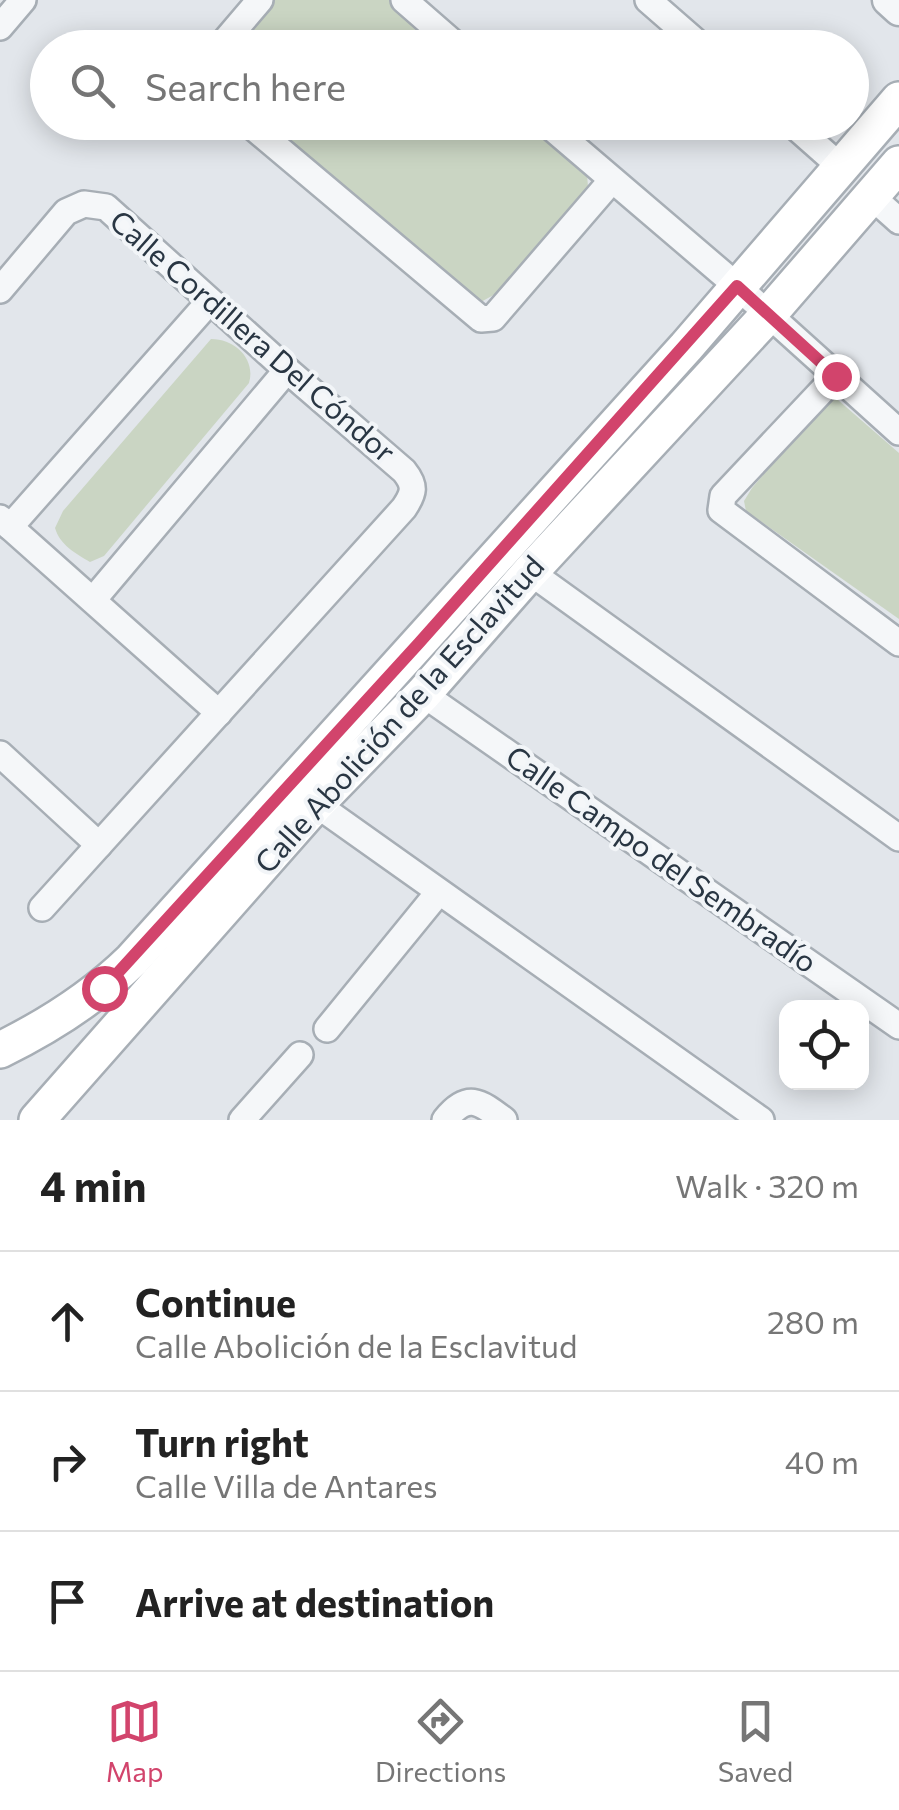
<!DOCTYPE html>
<meta charset="utf-8">
<style>
:root{--surface:#fff;--page:#f6f6f6;--text:#222;--muted:#767676;--line:#e0e0e0;--accent:#d2446c}
body{margin:0;font-family:Commissioner,sans-serif;background:var(--page);color:var(--text)}
.controls{position:absolute;right:30px;bottom:30px;display:grid;overflow:hidden;border-radius:20px;box-shadow:0 5px 25px #0003}
.controls button{width:90px;height:90px;display:grid;place-items:center;padding:0;border:0;border-bottom:2px solid var(--line);background:var(--surface);color:var(--text);font:50px sans-serif}
.stop{position:absolute;width:30px;height:30px;margin:-22px;border:8px solid #d2446c;border-radius:50%;background:#fff}
.stop.end{background:#d2446c;border-color:#fff;box-shadow:0 2px 10px #0008}
.list{margin:0;padding:0;list-style:none}
h2{display:flex;justify-content:space-between;align-items:center;height:130px;margin:0;padding:0 40px;font-size:42px}
h2 small{font-size:32px;font-weight:400;color:var(--muted)}
.list li{display:grid;grid-template-columns:65px 1fr auto;gap:30px;align-items:center;box-sizing:border-box;height:140px;padding:0 40px;border-top:2px solid var(--line)}
.list b{display:block;font-size:38px;white-space:nowrap}
.list p{margin:0;font-size:32px;white-space:nowrap;color:var(--muted)}
.list em{font-size:32px;font-style:normal;color:var(--muted)}
.icon{flex:none;width:55px;height:55px;fill:none;stroke:currentColor;stroke-width:2;stroke-linecap:round;stroke-linejoin:round}
.map{position:relative;flex:none;width:899px;height:1120px;overflow:hidden}
.search{position:absolute;background:var(--surface);box-shadow:0 5px 25px #0003;left:30px;right:30px;top:30px;height:110px;display:flex;align-items:center;gap:25px;box-sizing:border-box;padding:0 35px;border-radius:55px;color:var(--muted);font-size:38px}
.sheet{height:550px;background:var(--surface)}
nav{display:flex;justify-content:space-around;align-items:center;box-sizing:border-box;height:140px;border-top:2px solid var(--line);background:var(--surface);font-size:28px;color:var(--muted)}
nav a{display:grid;justify-items:center;gap:5px}
nav .on{color:var(--accent)}
.map>svg:first-child{display:block}
.green{fill:#cad5c3}
.lines{fill:none;stroke-linecap:round;stroke-linejoin:round}
.minor-casing{stroke:#a7aeb5;stroke-width:30}
.tertiary-casing{stroke:#a7aeb5;stroke-width:35}
.secondary-casing{stroke:#a7aeb5;stroke-width:40}
.minor{stroke:#f5f7f9;stroke-width:25}
.tertiary{stroke:#f5f7f9;stroke-width:30}
.secondary{stroke:#fff;stroke-width:35}
.route{stroke:#d2446c;stroke-width:12}
.labels{text-anchor:middle;stroke-width:8;stroke-linejoin:round;paint-order:stroke}
.street-label{font-size:30px;fill:#293643;stroke:#f2f5f8}
</style>
<div class="map">
<svg width="899" height="1120" viewBox="0 0 899 1120">
<rect width="100%" height="100%" fill="#e2e6eb"/>
<g class="green">
<path d="M269,0H389L442,47L228,48Z"/>
<path d="M270,123H528L587,174L588,187L499,292L479,303L461,295Z"/>
<path d="M211,339C236,339 256,360 249,383L104,556L90,562C75,553 60,545 55,528L63,511Z"/>
<path d="M829,397L838,400L899,453V619L746,511L744,501L752,488Z"/>
</g>
<g class="lines">
<defs>
<g id="minor">
<path d="M404,0L459,48"/>
<path d="M648,0L703,48"/>
<path d="M0,27L23,0"/>
<path d="M219,48L260,0"/>
<path d="M247,122L481,319L493,318L612,180"/>
<path d="M545,122L737,286L899,432"/>
<path d="M790,122L841,167"/>
<path d="M871,196L899,221"/>
<path d="M0,290L66,212L84,204L106,207L287,370L404,471C416,486 414,493 404,508L42,908"/>
<path d="M836,376L723,496L721,510L899,643"/>
<path d="M0,518L219,713"/>
<path d="M10,527L209,302"/>
<path d="M530,572L899,838"/>
<path d="M93,600L287,370"/>
<path d="M423,694L899,1026"/>
<path d="M0,754L99,845"/>
<path d="M316,804L761,1120"/>
<path d="M327,1029L438,893"/>
<path d="M242,1120L300,1055"/>
<path d="M445,1120C467,1092 479,1101 504,1120"/>
</g>
<path id="tertiary" d="M888,0L899,10"/>
<g id="secondary">
<path d="M0,1050C49,1026 93,998 132,960L686,347L899,100"/>
<path d="M37,1120L316,804L423,694L530,572L769,314L899,164"/>
</g>
</defs>
<use href="#minor" class="minor-casing"/>
<use href="#tertiary" class="tertiary-casing"/>
<use href="#secondary" class="secondary-casing"/>
<use href="#minor" class="minor"/>
<use href="#tertiary" class="tertiary"/>
<use href="#secondary" class="secondary"/>
</g>
<g class="lines">
<path class="route" d="M104,988L419,643L737,286L836,376"/>
</g>
<g class="labels">
<g class="street-label">
<text transform="translate(252 337) rotate(41)" y="10">Calle Cordillera Del Cóndor</text>
<text transform="translate(400 715) rotate(-48)" y="10">Calle Abolición de la Esclavitud</text>
<text transform="translate(661 860) rotate(35)" y="10">Calle Campo del Sembradío</text>
</g>
</g>
</svg>
<div class="controls">
<button><svg class="icon" aria-label="locate" viewBox="0 0 24 24"><circle cx="12" cy="12" r="6"/><path d="M12 2v4M12 18v4M2 12h4M18 12h4"/></svg></button>
</div>
<div class="stop" style="left:104px;top:988px"></div>
<div class="stop end" style="left:836px;top:376px"></div>
<div class="search"><svg class="icon" aria-label="search" viewBox="0 0 24 24"><circle cx="10" cy="10" r="6"/><path d="M15 15l6 6"/></svg>Search here</div>
</div>
<section class="sheet">
<h2>4 min<small>Walk · 320 m</small></h2>
<ul class="list">
<li><svg class="icon" aria-label="ahead" viewBox="0 0 24 24"><path d="M12 20V5M6 11l6-6 6 6"/></svg><div><b>Continue</b><p>Calle Abolición de la Esclavitud</p></div><em>280 m</em></li>
<li><svg class="icon" aria-label="right" viewBox="0 0 24 24"><path d="M7 20v-9h11M14 6l5 5-5 5"/></svg><div><b>Turn right</b><p>Calle Villa de Antares</p></div><em>40 m</em></li>
<li><svg class="icon" aria-label="arrive" viewBox="0 0 24 24"><path d="M6 21V4h12l-3 4 3 4H6"/></svg><div><b>Arrive at destination</b></div></li>
</ul>
</section>
<nav>
<a class="on"><svg class="icon" aria-label="map" viewBox="0 0 24 24"><path d="M3 6l6-2 6 2 6-2v14l-6 2-6-2-6 2zM9 4v14M15 6v14"/></svg>Map</a>
<a><svg class="icon" aria-label="directions" viewBox="0 0 24 24"><path d="M12 3l9 9-9 9-9-9zM9 14v-3h6M13 9l2 2-2 2"/></svg>Directions</a>
<a><svg class="icon" aria-label="saved" viewBox="0 0 24 24"><path d="M7 4h10v16l-5-4-5 4z"/></svg>Saved</a>
</nav>
